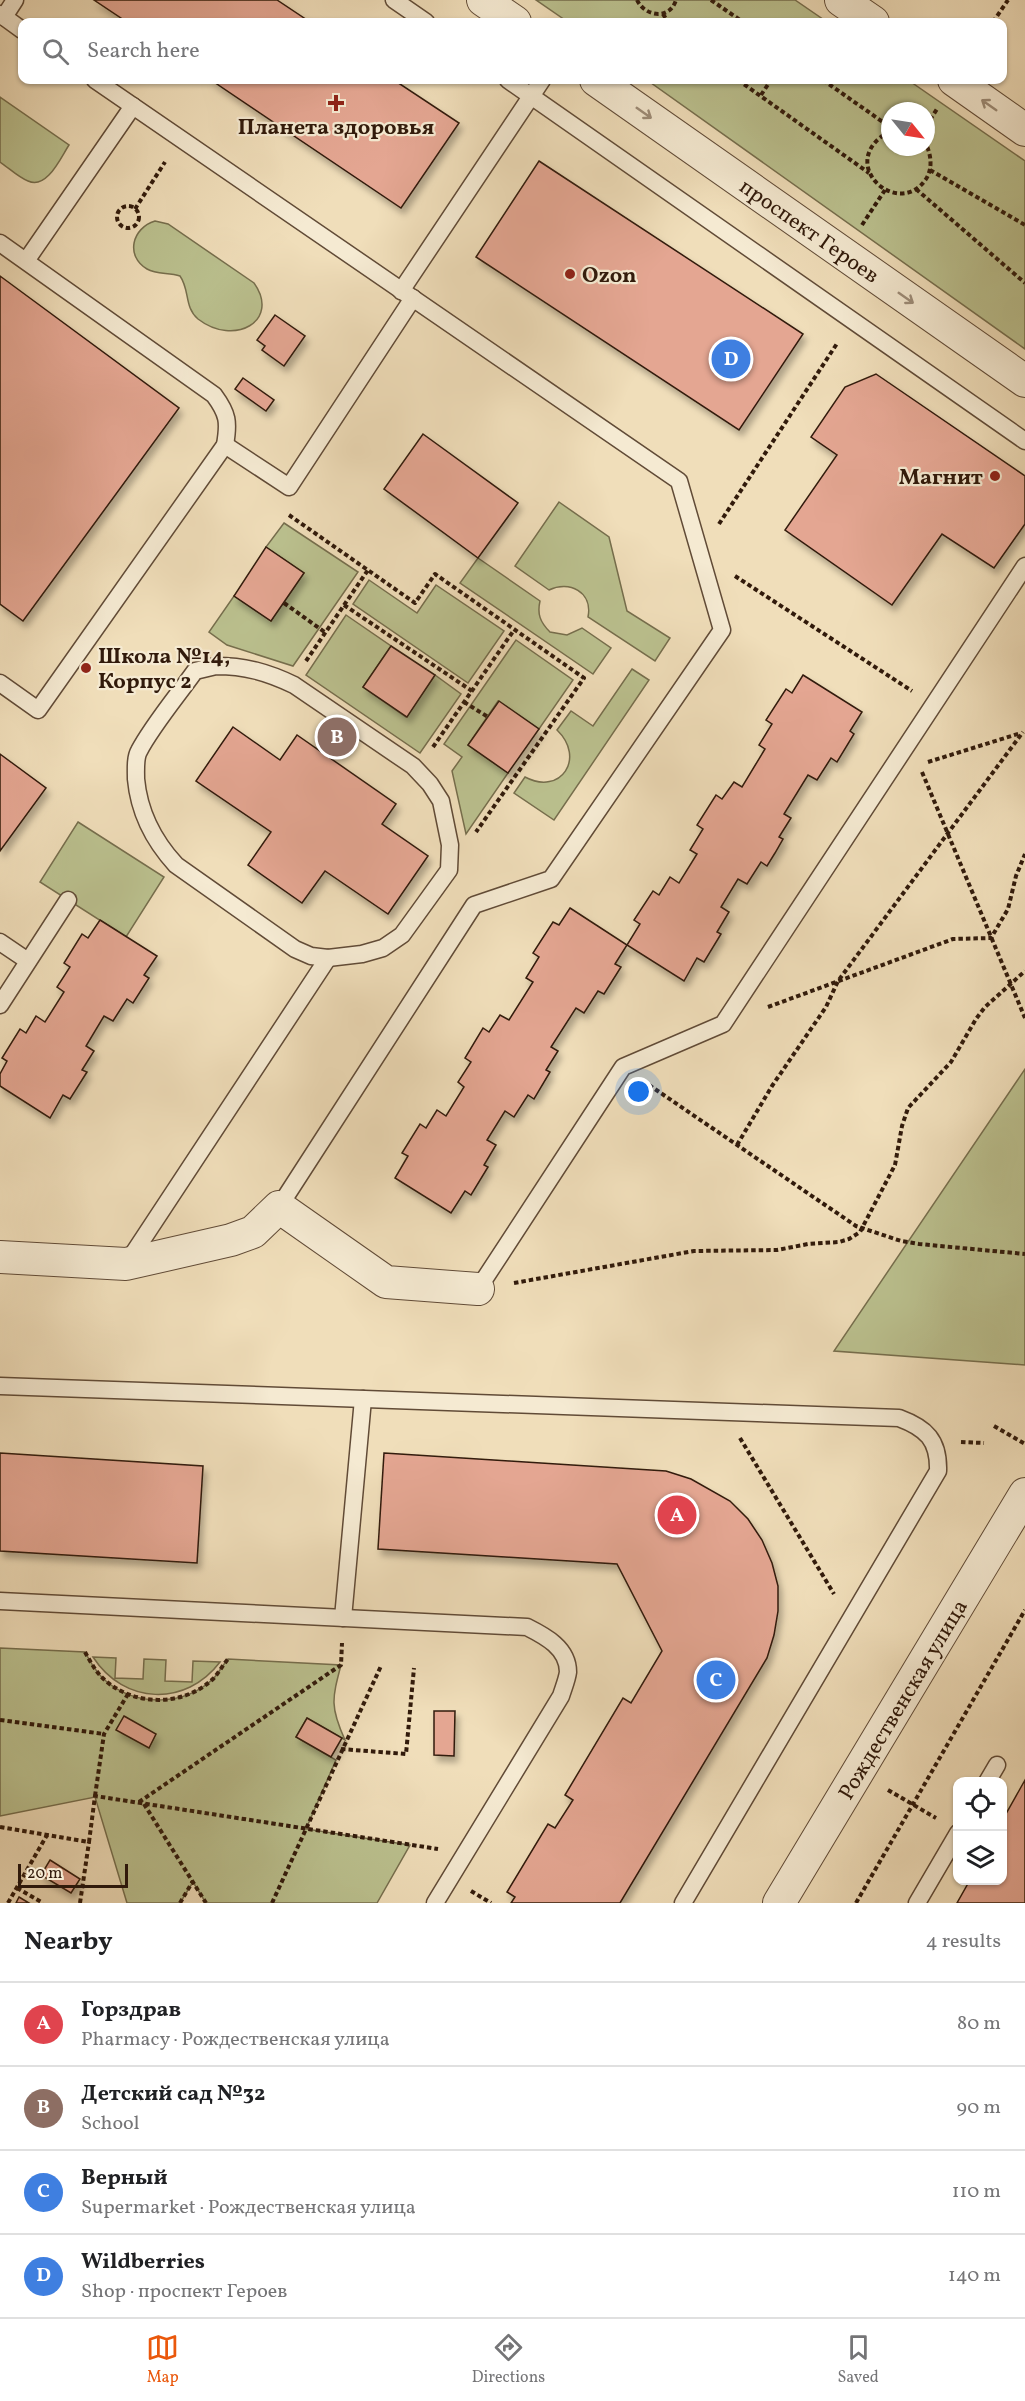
<!DOCTYPE html>
<meta charset="utf-8">
<style>
:root{--surface:#fff;--page:#f2f2f2;--text:#202124;--muted:#757577;--line:#e0e0e0;--accent:#ea580c}
body{margin:0;font-family:Vollkorn,serif;background:var(--page);color:var(--text)}
.controls{position:absolute;right:18px;bottom:18px;display:grid;overflow:hidden;border-radius:12px;box-shadow:0 2px 4px #0004}
.controls button{width:54px;height:54px;display:grid;place-items:center;padding:0;border:0;border-bottom:2px solid var(--line);background:var(--surface);color:var(--text);font:30px sans-serif}
.compass{position:absolute;left:881px;top:102px;width:54px;height:54px;border-radius:50%;background:var(--surface);box-shadow:0 2px 4px #0004;rotate:120deg}
.scale{position:absolute;left:18px;bottom:15px;width:110px;box-sizing:border-box;padding-left:6px;border:3px solid #311a0b;border-top:0;font-size:16px;line-height:21px;white-space:nowrap;color:#311a0b;-webkit-text-stroke:4px #f5ead2;paint-order:stroke}
.you{position:absolute;left:639px;top:1092px;width:21px;height:21px;margin:-15px;border:4px solid #fff;border-radius:50%;background:#1a73e8;box-shadow:0 0 0 9px #1a73e833}
.badge{display:grid;place-items:center;width:39px;height:39px;border-radius:50%;background:var(--accent);color:#fff;font-size:20px;font-weight:700}
.pin{position:absolute;translate:-50% -50%;border:3px solid #fff;box-shadow:0 2px 6px #0006}
.list{margin:0;padding:0;list-style:none}
h2{display:flex;justify-content:space-between;align-items:center;height:78px;margin:0;padding:0 24px;font-size:26px}
h2 small{font-size:20px;font-weight:400;color:var(--muted)}
.list li{display:grid;grid-template-columns:39px 1fr auto;gap:18px;align-items:center;box-sizing:border-box;height:84px;padding:0 24px;border-top:2px solid var(--line)}
.list b{display:block;font-size:22px;white-space:nowrap}
.list p{margin:0;font-size:20px;white-space:nowrap;color:var(--muted)}
.list em{font-size:20px;font-style:normal;color:var(--muted)}
.icon{flex:none;width:33px;height:33px;fill:none;stroke:currentColor;stroke-width:2;stroke-linecap:round;stroke-linejoin:round}
.map{position:relative;flex:none;width:1025px;height:1903px;overflow:hidden}
.search{position:absolute;background:var(--surface);box-shadow:0 2px 4px #0004;left:18px;right:18px;top:18px;height:66px;display:flex;align-items:center;gap:15px;box-sizing:border-box;padding:0 21px;border-radius:12px;color:var(--muted);font-size:22px}
.sheet{height:414px;background:var(--surface)}
nav{display:flex;justify-content:space-around;align-items:center;box-sizing:border-box;height:84px;border-top:2px solid var(--line);background:var(--surface);font-size:16px;color:var(--muted)}
nav a{display:grid;justify-items:center;gap:3px}
nav .on{color:var(--accent)}
.map>svg:first-child{display:block}
.green{fill:#bbc18f;stroke:#766e4d;stroke-width:1.5;fill-rule:evenodd}
.building{fill:#e4a692;stroke:#311a0b;stroke-width:1.5;filter:url(#shadow)}
.lines{fill:none;stroke-linecap:round;stroke-linejoin:round}
.lane-casing{stroke:#614b37;stroke-width:19}
.street-casing{stroke:#614b37;stroke-width:34}
.path{stroke:#311a0b;stroke-width:4;stroke-dasharray:4.5 3;stroke-linecap:butt}
.lane{stroke:#f5ead2;stroke-width:16}
.street{stroke:#f5ead2;stroke-width:32}
.oneway{stroke:#9d8c78}
.poi-dot{fill:#8f2418;stroke:#f5ead2;stroke-width:2}
.labels{text-anchor:middle;stroke-width:4.5;stroke-linejoin:round;paint-order:stroke}
.poi-label{font-size:22px;font-weight:bold;fill:#311a0b;stroke:#f5ead2;text-anchor:start}
.street-label{font-size:22px;fill:#311a0b;stroke:#f5ead2}
</style>
<div class="map">
<svg width="1025" height="1903" viewBox="0 0 1025 1903">
<defs>
<filter id="shadow"><feDropShadow dx="3.5" dy="6" stdDeviation="3" flood-color="#0004"/></filter>
</defs>
<rect width="100%" height="100%" fill="#f0deba"/>
<filter id="stains"><feTurbulence type="fractalNoise" baseFrequency=".00333" numOctaves="4"/><feColorMatrix values="0 0 0 0 .2 0 0 0 0 .09 0 0 0 0 .02 0 0 0 .5 -.17"/></filter>
<radialGradient id="worn" r=".72"><stop offset=".6" stop-color="#630" stop-opacity="0"/><stop offset="1" stop-color="#630" stop-opacity=".3"/></radialGradient>
<g class="green">
<path d="M536,0H795L827,22H568Z"/>
<path d="M647,80H908L1025,161V349ZM890,111H926V147H890Z"/>
<path d="M0,97L69,145C61,157 47,190 28,181C18,177 9,168 0,162Z"/>
<path d="M155,221L168,224L254,283C281,321 234,347 198,319C184,307 190,290 180,276C169,272 157,275 147,269C125,256 132,228 155,221Z"/>
<path d="M559,502L609,537L627,611L670,638L655,661L588,617C593,592 569,580 549,590L515,566Z"/>
<path d="M284,523L358,572L293,666L227,645L209,632L234,596L271,621L304,573L266,547Z"/>
<path d="M478,558L540,601C537,614 540,622 550,632L567,635L582,628L611,648L593,674L460,583Z"/>
<path d="M369,580L417,613L436,585L504,631L468,683L353,604Z"/>
<path d="M346,615L391,646L363,687L406,717L435,675L461,694L420,753L306,675Z"/>
<path d="M516,640L573,680L539,729L498,701L468,745L508,773L466,834L452,771L462,757L444,744Z"/>
<path d="M632,669L649,680L554,820L514,793L525,777C561,796 586,758 557,730L571,711L593,726Z"/>
<path d="M78,822L164,877L126,937L40,882Z"/>
<path d="M1025,1069V1365L834,1351Z"/>
<path d="M0,1648L85,1652C91,1663 97,1674 107,1682C138,1707 185,1706 214,1678C219,1672 223,1665 228,1659L341,1665C332,1699 330,1707 345,1740L307,1718L296,1737L336,1760L306,1829L410,1845L377,1903H206L193,1882L180,1903H127L95,1797L0,1816Z"/>
<path d="M93,1657L116,1658L115,1678L143,1679L144,1659L166,1660L165,1681L192,1682L193,1661L220,1662C186,1707 124,1705 93,1657Z"/>
</g>
<g class="building">
<path d="M94,0H277L310,22H127Z"/>
<path d="M211,80H394L459,123L401,208Z"/>
<path d="M539,161L803,334L739,430L476,257Z"/>
<path d="M0,276L179,408L23,621L0,604Z"/>
<path d="M275,315L305,336L284,366L262,350L265,346L257,340Z"/>
<path d="M876,374L1025,476V524L994,568L942,534L892,605L785,530L837,455L811,437L845,387Z"/>
<path d="M243,378L274,400L266,411L235,389Z"/>
<path d="M423,434L518,503L478,558L384,489Z"/>
<path d="M266,547L304,573L271,621L234,596Z"/>
<path d="M391,646L435,675L407,717L363,687Z"/>
<path d="M803,675L862,712L850,731L854,734L837,762L831,758L817,780L808,775L784,814L791,818L779,837L783,839L775,853L767,866L761,862L747,884L738,879L721,907L729,912L717,932L721,934L704,962L697,958L684,981L627,945L640,924L634,920L653,891L659,895L670,877L679,883L697,854L690,850L703,829L697,825L716,795L722,799L734,782L742,787L765,749L759,745L772,724L766,720L786,689L792,693Z"/>
<path d="M499,701L539,729L508,773L468,745Z"/>
<path d="M233,727L280,760L297,735L396,804L382,824L428,856L388,914L325,871L302,903L248,865L271,832L196,781Z"/>
<path d="M0,754L46,788L0,851Z"/>
<path d="M570,908L627,945L615,964L621,967L604,994L598,991L584,1013L576,1008L551,1047L558,1051L546,1070L550,1072L534,1099L528,1095L514,1117L505,1111L487,1140L496,1145L484,1165L488,1167L471,1195L465,1191L451,1213L395,1178L408,1156L402,1153L420,1124L426,1128L437,1110L446,1116L464,1087L458,1082L471,1062L465,1058L483,1028L489,1032L500,1015L509,1020L533,982L526,978L539,957L533,953L553,922L559,925Z"/>
<path d="M100,920L157,956L144,975L149,978L133,1003L127,999L113,1021L104,1016L86,1046L94,1051L82,1070L87,1072L70,1099L63,1095L50,1118L0,1086V1074L7,1061L2,1058L20,1029L26,1033L36,1016L45,1022L64,992L57,987L70,967L64,963L82,934L88,938Z"/>
<path d="M0,1453L203,1466L197,1563L0,1551Z"/>
<path d="M384,1453L666,1471L691,1479L730,1501L748,1519L762,1540L772,1563L778,1586V1611L774,1635L767,1658L620,1903H511L515,1897L507,1892L548,1824L555,1828L573,1800L565,1795L623,1698L631,1703L662,1651L617,1564L378,1549Z"/>
<path d="M434,1711H455L454,1756L434,1755Z"/>
<path d="M124,1716L156,1734L149,1748L116,1730Z"/>
<path d="M307,1718L342,1738L331,1757L296,1737Z"/>
<path d="M1025,1780V1903H957L970,1880H1002V1821Z"/>
<path d="M50,1860L80,1879L71,1893L41,1875Z"/>
<path d="M19,1897L29,1903H16Z"/>
</g>
<g class="lines">
<defs>
<g id="lane">
<path d="M394,0L426,22"/>
<path d="M0,14L22,30"/>
<path d="M4,17L15,0"/>
<path d="M95,80L679,481L722,630L551,879L474,905L279,1207"/>
<path d="M508,80L1025,441"/>
<path d="M0,243L214,395C228,414 229,422 225,445L38,710L0,683"/>
<path d="M26,261L133,106"/>
<path d="M401,291L542,80"/>
<path d="M225,445L289,487L413,298"/>
<path d="M216,666C245,666 267,672 294,685L413,766L430,784L441,801L450,845L449,870L402,935L383,948L362,954L328,958L311,956L295,949L176,865C153,840 139,812 136,779C136,770 135,758 139,751C152,726 178,695 195,671Z"/>
<path d="M0,942L28,961"/>
<path d="M0,1005L68,900"/>
<path d="M127,1263L328,958"/>
<path d="M478,1289L623,1067L723,1024L1025,566"/>
<path d="M0,1386L899,1418C926,1428 939,1440 938,1471L683,1903"/>
<path d="M0,1601L527,1627C545,1636 568,1648 568,1672C567,1680 563,1689 561,1696L435,1903"/>
<path d="M343,1618L363,1399"/>
<path d="M987,1782L997,1765"/>
<path d="M917,1903L958,1833"/>
</g>
<g id="street">
<path d="M483,0L515,22"/>
<path d="M841,0L873,22"/>
<path d="M596,80L1025,381"/>
<path d="M954,80L1025,130"/>
<path d="M0,1257L126,1264L231,1240L253,1232L279,1207L386,1282L478,1289"/>
<path d="M779,1903L1025,1494"/>
</g>
</defs>
<use href="#lane" class="lane-casing"/>
<use href="#street" class="street-casing"/>
<g class="path">
<path d="M637,0C645,17 670,20 676,0"/>
<path d="M711,0L743,22"/>
<path d="M663,14L668,22"/>
<path d="M993,22L1008,0"/>
<path d="M738,80L869,173"/>
<path d="M823,80L890,127"/>
<path d="M761,95L771,80"/>
<path d="M926,126L937,109"/>
<path d="M890,131C833,162 898,221 926,179C933,168 931,155 926,144"/>
<path d="M930,170L1025,225"/>
<path d="M916,189L1025,283"/>
<circle cx="128" cy="217" r="11"/>
<path d="M135,209L165,162"/>
<path d="M862,225L885,190"/>
<path d="M289,515L415,603L435,574L584,678L476,832"/>
<path d="M719,524L838,342"/>
<path d="M735,576L912,691"/>
<path d="M284,603L326,633"/>
<path d="M344,605L472,691"/>
<path d="M306,661L368,570"/>
<path d="M464,702L488,717"/>
<path d="M433,747L514,630"/>
<path d="M928,762L1021,733"/>
<path d="M922,772L1025,1018"/>
<path d="M768,1007L953,939L991,938L1008,909L1016,876L1025,854"/>
<path d="M649,1085L856,1226L901,1241L919,1244L1025,1254"/>
<path d="M737,1145L772,1086L826,1007L838,981L1023,732"/>
<path d="M514,1283L694,1251L777,1250L808,1244L839,1242L849,1239L860,1232L895,1165L902,1126L908,1108L951,1062L976,1019L985,1007L1025,971"/>
<path d="M994,1426L1025,1444"/>
<path d="M740,1438L834,1594"/>
<path d="M961,1442L984,1443"/>
<path d="M85,1652C91,1663 97,1674 107,1682C138,1707 185,1706 214,1678C219,1672 223,1665 228,1659"/>
<path d="M0,1720L104,1734"/>
<path d="M341,1749L406,1754L414,1668"/>
<path d="M888,1790L936,1818"/>
<path d="M95,1796L104,1734L128,1694"/>
<path d="M139,1802L341,1665L342,1643"/>
<path d="M144,1804L206,1903"/>
<path d="M0,1827L89,1842L95,1796L438,1849"/>
<path d="M17,1888L43,1903"/>
<path d="M471,1891L491,1903"/>
<path d="M8,1903L47,1835"/>
<path d="M80,1903L89,1842"/>
<path d="M180,1903L193,1881"/>
<path d="M272,1903L381,1666"/>
<path d="M856,1903L1025,1610"/>
</g>
<use href="#lane" class="lane"/>
<use href="#street" class="street"/>
</g>
<defs><path id="oneway-shaft" d="M-6 0H5M1.5-3L5.5 0L1.5 3" fill="none" stroke-width="1.6" stroke-linecap="round" stroke-linejoin="round" transform="scale(1.5)"/></defs>
<g class="oneway">
<use href="#oneway-shaft" transform="translate(989 105) rotate(-145)"/>
<use href="#oneway-shaft" transform="translate(644 113) rotate(35)"/>
<use href="#oneway-shaft" transform="translate(906 298) rotate(35)"/>
</g>
<g class="poi-dot">
<path d="M333 94h6v6h6v6h-6v6h-6v-6h-6v-6h6z"/>
<circle cx="570" cy="274" r="6"/>
<circle cx="995" cy="476" r="6"/>
<circle cx="86" cy="668" r="6"/>
</g>
<g class="labels">
<g class="poi-label">
<text x="336" y="134" text-anchor="middle">Планета здоровья</text>
<text x="582" y="282">Ozon</text>
<text x="983" y="484" text-anchor="end">Магнит</text>
<text x="98" y="663">Школа №14,<tspan x="98" dy="25">Корпус 2</tspan></text>
</g>
<g class="street-label">
<text transform="translate(810 230) rotate(35)" y="8">проспект Героев</text>
<text transform="translate(902 1699) rotate(-59)" y="8">Рождественская улица</text>
</g>
</g>
<rect width="100%" height="100%" filter="url(#stains)"/>
<rect width="100%" height="100%" fill="url(#worn)"/>
</svg>
<div class="controls">
<button><svg class="icon" aria-label="locate" viewBox="0 0 24 24"><circle cx="12" cy="12" r="6"/><path d="M12 2v4M12 18v4M2 12h4M18 12h4"/></svg></button>
<button><svg class="icon" aria-label="layers" viewBox="0 0 24 24"><path d="M12 4l9 5-9 5-9-5zM3 14l9 5 9-5"/></svg></button>
</div>
<svg class="compass" viewBox="-18 -18 36 36"><path d="M0-13l5 13h-10z" fill="#e53935"/><path d="M0 13l5-13h-10z" fill="#757577"/></svg>
<div class="scale">20 m</div>
<div class="you"></div>
<div class="pin badge" style="left:677px;top:1515px;background:#e0444e">A</div>
<div class="pin badge" style="left:337px;top:737px;background:#8d6e63">B</div>
<div class="pin badge" style="left:716px;top:1680px;background:#3f7fe0">C</div>
<div class="pin badge" style="left:731px;top:359px;background:#3f7fe0">D</div>
<div class="search"><svg class="icon" aria-label="search" viewBox="0 0 24 24"><circle cx="10" cy="10" r="6"/><path d="M15 15l6 6"/></svg>Search here</div>
</div>
<section class="sheet">
<h2>Nearby<small>4 results</small></h2>
<ul class="list">
<li><span class="badge" style="background:#e0444e">A</span><div><b>Горздрав</b><p>Pharmacy · Рождественская улица</p></div><em>80 m</em></li>
<li><span class="badge" style="background:#8d6e63">B</span><div><b>Детский сад №32</b><p>School</p></div><em>90 m</em></li>
<li><span class="badge" style="background:#3f7fe0">C</span><div><b>Верный</b><p>Supermarket · Рождественская улица</p></div><em>110 m</em></li>
<li><span class="badge" style="background:#3f7fe0">D</span><div><b>Wildberries</b><p>Shop · проспект Героев</p></div><em>140 m</em></li>
</ul>
</section>
<nav>
<a class="on"><svg class="icon" aria-label="map" viewBox="0 0 24 24"><path d="M3 6l6-2 6 2 6-2v14l-6 2-6-2-6 2zM9 4v14M15 6v14"/></svg>Map</a>
<a><svg class="icon" aria-label="directions" viewBox="0 0 24 24"><path d="M12 3l9 9-9 9-9-9zM9 14v-3h6M13 9l2 2-2 2"/></svg>Directions</a>
<a><svg class="icon" aria-label="saved" viewBox="0 0 24 24"><path d="M7 4h10v16l-5-4-5 4z"/></svg>Saved</a>
</nav>
